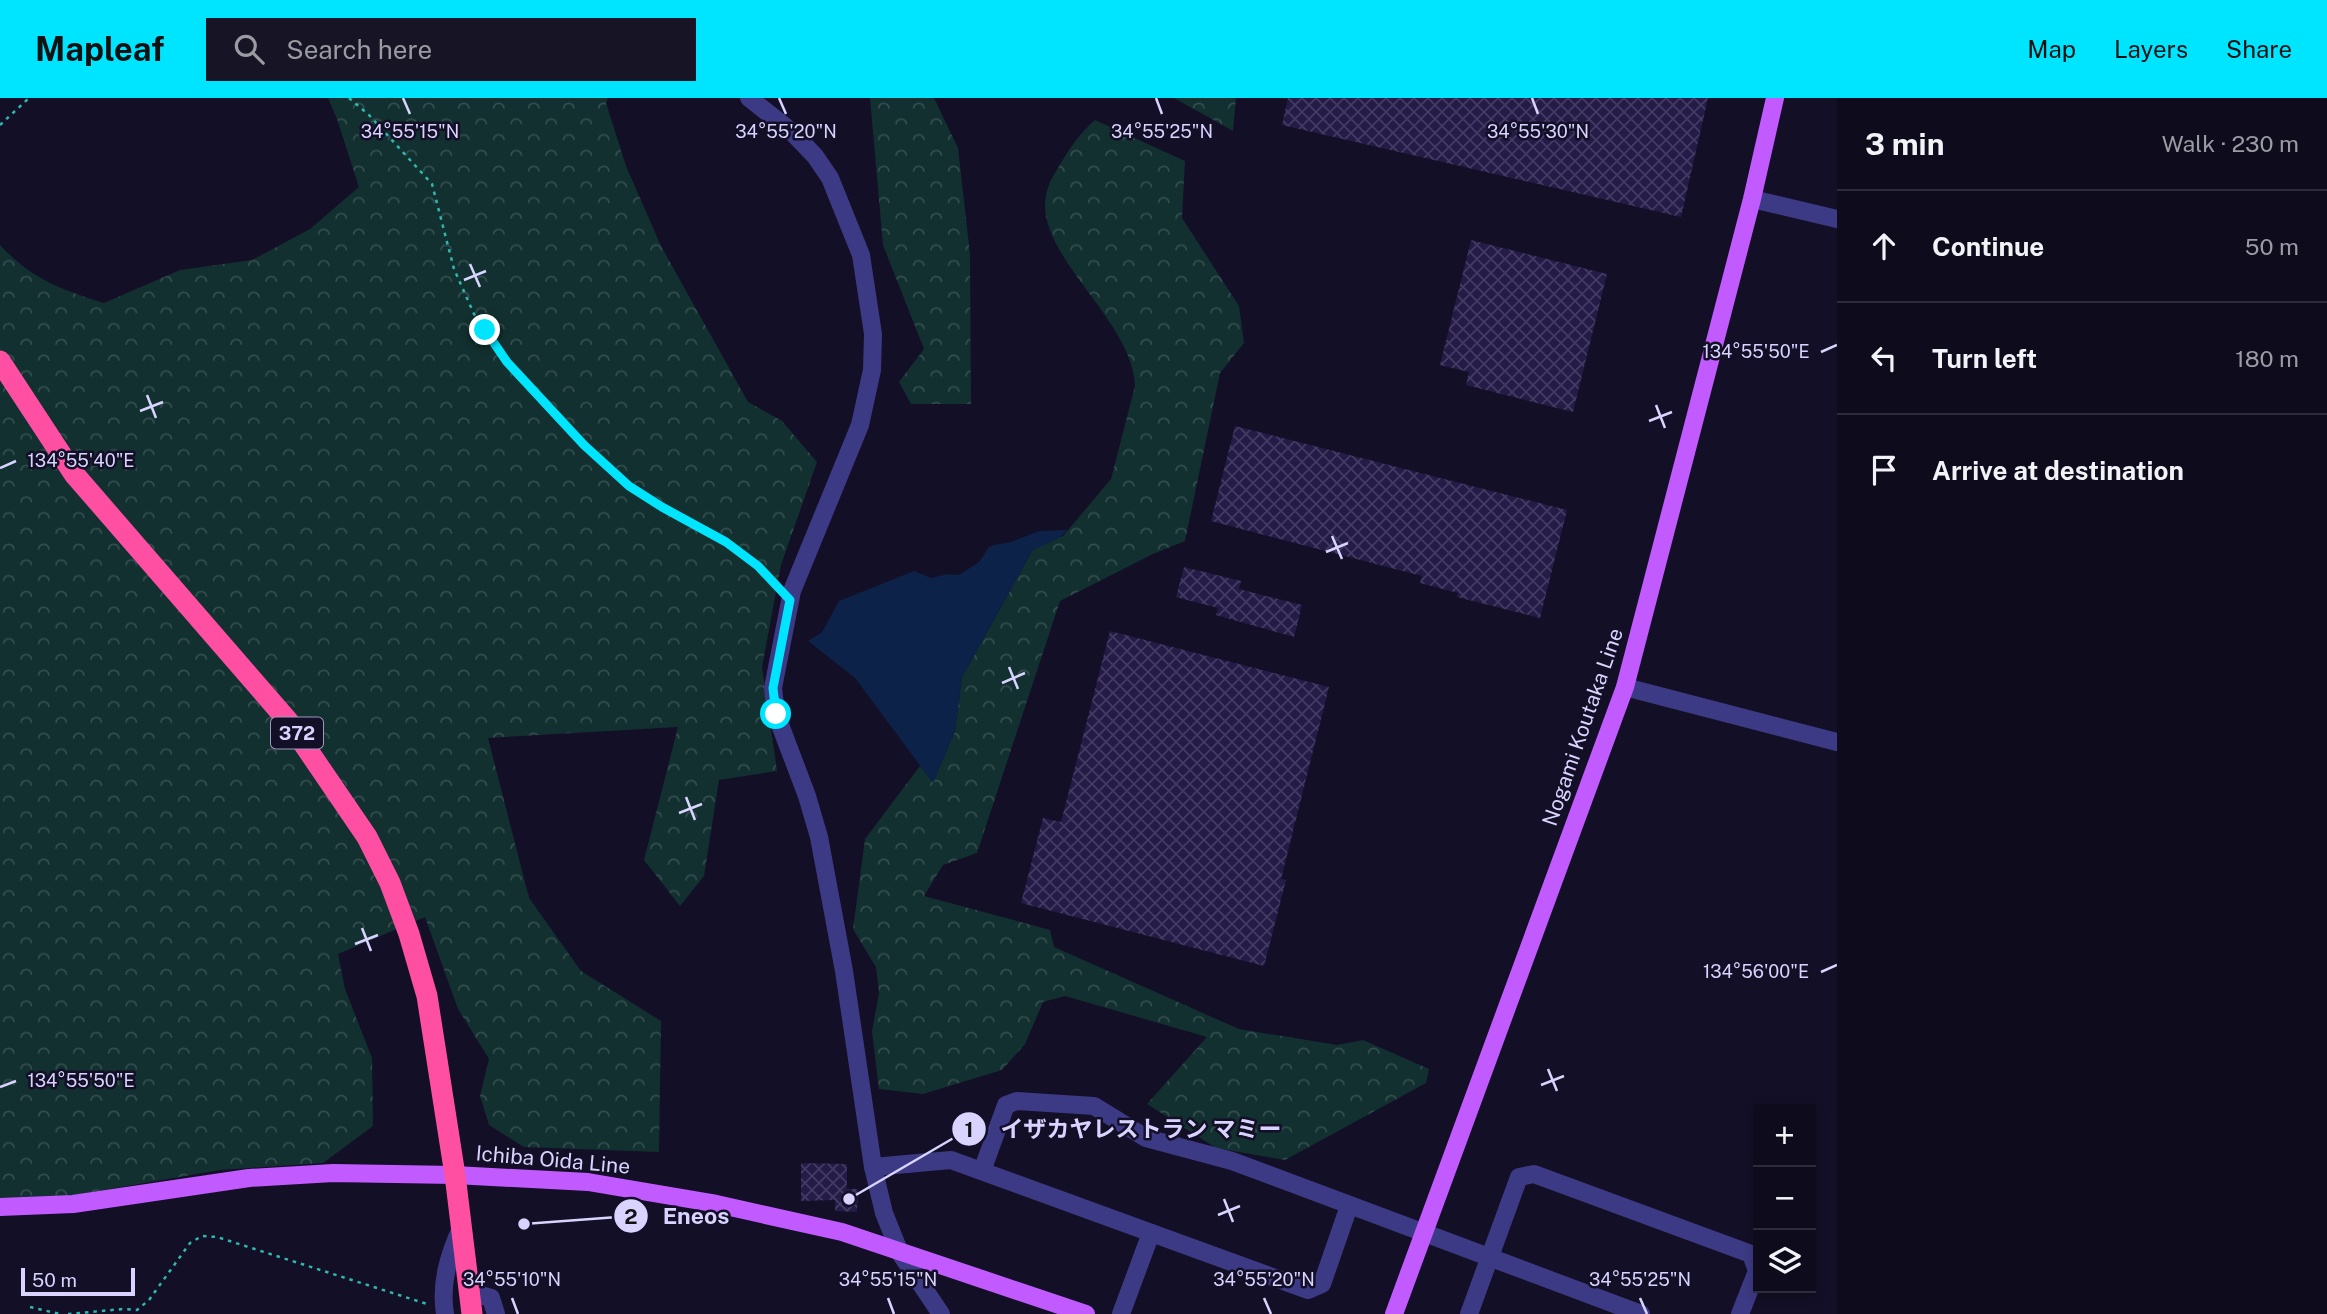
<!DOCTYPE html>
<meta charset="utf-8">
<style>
:root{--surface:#0e0b1c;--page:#171425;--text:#f1f3f6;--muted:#9b9ba3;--line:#2e2b3b;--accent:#00e5ff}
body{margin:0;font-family:"Public Sans","Noto Sans JP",sans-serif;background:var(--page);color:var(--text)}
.controls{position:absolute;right:21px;bottom:21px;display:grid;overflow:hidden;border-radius:0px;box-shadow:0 4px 10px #0003}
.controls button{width:63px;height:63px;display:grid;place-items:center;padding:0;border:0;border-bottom:2px solid var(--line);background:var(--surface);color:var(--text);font:35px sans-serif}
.scale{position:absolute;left:21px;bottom:18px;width:114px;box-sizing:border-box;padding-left:7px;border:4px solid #d9d4ff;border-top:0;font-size:19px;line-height:24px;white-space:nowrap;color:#d9d4ff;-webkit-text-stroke:5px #130f26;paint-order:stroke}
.stop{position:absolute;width:21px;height:21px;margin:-16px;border:5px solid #00e5ff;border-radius:50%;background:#fff}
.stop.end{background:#00e5ff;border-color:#fff;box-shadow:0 2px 7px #0008}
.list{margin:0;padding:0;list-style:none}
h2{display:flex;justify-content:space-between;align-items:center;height:91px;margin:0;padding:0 28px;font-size:30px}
h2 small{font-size:23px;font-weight:400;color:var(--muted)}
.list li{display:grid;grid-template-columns:46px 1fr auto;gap:21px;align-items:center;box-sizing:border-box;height:112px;padding:0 28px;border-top:2px solid var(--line)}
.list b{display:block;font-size:26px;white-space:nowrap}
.list em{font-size:23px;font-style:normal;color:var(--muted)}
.icon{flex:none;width:38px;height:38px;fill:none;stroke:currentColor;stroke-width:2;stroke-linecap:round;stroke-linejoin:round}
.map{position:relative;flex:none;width:1837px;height:1216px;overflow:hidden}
header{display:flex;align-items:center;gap:42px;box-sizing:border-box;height:98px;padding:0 35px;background:var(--accent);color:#111}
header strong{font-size:33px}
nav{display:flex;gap:38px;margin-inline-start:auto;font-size:24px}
.search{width:490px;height:63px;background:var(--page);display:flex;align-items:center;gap:18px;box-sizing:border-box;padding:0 24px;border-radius:0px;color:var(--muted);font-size:26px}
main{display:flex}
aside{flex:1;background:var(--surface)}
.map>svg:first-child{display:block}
.forest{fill:url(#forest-crowns)}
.water{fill:#0c2248}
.building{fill:url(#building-cross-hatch)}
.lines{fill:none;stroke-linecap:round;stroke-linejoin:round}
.path{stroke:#2fb8b0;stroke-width:2.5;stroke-dasharray:3.5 5;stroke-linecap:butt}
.minor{stroke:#3d3a85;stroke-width:18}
.major{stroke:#c25bff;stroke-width:18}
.highway{stroke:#ff4fa3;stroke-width:21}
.route{stroke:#00e5ff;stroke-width:9}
.ticks{fill:none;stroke:#d9d4ff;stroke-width:2.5}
.labels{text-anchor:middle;stroke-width:5;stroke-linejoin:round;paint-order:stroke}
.shield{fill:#130f26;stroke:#9e99be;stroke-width:2}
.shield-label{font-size:19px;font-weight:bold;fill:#d9d4ff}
.street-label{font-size:21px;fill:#d9d4ff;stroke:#130f26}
.ticks-label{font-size:18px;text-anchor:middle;fill:#d9d4ff;stroke:#130f26;stroke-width:5;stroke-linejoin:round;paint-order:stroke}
.leader{fill:none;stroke:#d9d4ff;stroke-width:2.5}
.callout-dot{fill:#d9d4ff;stroke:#130f26;stroke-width:2.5}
.mark-label{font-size:21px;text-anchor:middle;font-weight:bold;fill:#111}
.callout-label{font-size:23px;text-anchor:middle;font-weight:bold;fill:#d9d4ff;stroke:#130f26;stroke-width:5;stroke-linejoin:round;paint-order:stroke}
</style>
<header>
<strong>Mapleaf</strong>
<div class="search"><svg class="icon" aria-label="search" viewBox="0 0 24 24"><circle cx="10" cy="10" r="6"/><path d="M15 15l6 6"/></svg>Search here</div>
<nav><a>Map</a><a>Layers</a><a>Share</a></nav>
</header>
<main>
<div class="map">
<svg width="1837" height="1216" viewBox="0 0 1837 1216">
<defs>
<pattern id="forest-crowns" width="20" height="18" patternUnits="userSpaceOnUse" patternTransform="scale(1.75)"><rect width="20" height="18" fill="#12302f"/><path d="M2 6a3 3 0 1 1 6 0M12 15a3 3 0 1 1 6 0" fill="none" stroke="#344d4e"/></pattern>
<pattern id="building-cross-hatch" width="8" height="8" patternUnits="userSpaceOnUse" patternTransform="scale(1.75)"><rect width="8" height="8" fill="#241b47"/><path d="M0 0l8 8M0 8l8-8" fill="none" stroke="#433b63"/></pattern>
</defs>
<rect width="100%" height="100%" fill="#130f26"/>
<g class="forest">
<path d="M328,0H608L606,5L626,68L661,148L748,304L782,323L817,364L781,467L762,569L777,673L719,682L704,778L680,808L644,762L678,629L488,640L529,800L581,873L661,923L659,1054L524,1049L489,1027L480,998L489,961L458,911L425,819L338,856L345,891L372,960L373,1028L323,1065L220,1072L81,1096L12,1113L0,1110V147C33,182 60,191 104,205L180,172L252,162L310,131L359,89L337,21Z"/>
<path d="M870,0H934L958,50L970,156L971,306H911L899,284L924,251L883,147Z"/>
<path d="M1174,0H1236L1233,33Z"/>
<path d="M1095,22L1185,63L1182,120L1239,208L1244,245L1220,275L1185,443L1153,456L1060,503L977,755L943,767L924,798L1050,832L1054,849L1239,931L1337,947L1363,942L1429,971L1426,985L1285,1062L1216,1050L1147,1006L1207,939L1065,898L1043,904L1025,946L1002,972L923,996L879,991L872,933L879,895L876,869L853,831L865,741L920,668L933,684L955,633L962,579L1032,453L1043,445L1063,438L1111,381L1135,288C1133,218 1023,150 1049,87C1051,80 1056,74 1059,68C1070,50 1079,36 1095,22Z"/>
</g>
<path class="water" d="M1067,432C1060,443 1042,446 1032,453L962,579L955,633L933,685L855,580L808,543L822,534L839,503L914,473L931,480L948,476L959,477L979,464L989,449L994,447L1011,444L1039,433Z"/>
<g class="building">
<path d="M1288,0H1708L1681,119L1282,27Z"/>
<path d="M1471,142L1607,176L1573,314L1466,287L1469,274L1440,267Z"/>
<path d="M1235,328L1567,412L1540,520L1457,499L1458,495L1420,485L1422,478L1211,423Z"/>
<path d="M1184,469L1241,483L1239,491L1302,507L1294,539L1216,517L1218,510L1176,499Z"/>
<path d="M1110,533L1329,589L1281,781L1286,782L1264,868L1021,805L1043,720L1061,724Z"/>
<path d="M801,1065L847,1066V1091H858L857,1114L835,1113V1102L801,1103Z"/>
</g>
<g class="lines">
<g class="path">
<path d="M349,0L369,17L432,86L454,171L474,216L507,264L584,347L629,388L726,444L758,468L777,488"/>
<path d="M0,27L29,0"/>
<path d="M30,1209L60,1216"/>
<path d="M68,1216L123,1211L137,1212L149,1202L190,1145L202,1138L217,1139L427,1206"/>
</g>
<g class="minor">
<path d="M749,0L791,33L815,58L830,80L861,157L873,236L872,272L860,327L792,493L773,590L776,616L807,698L819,739L844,873L873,1069L884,1115L900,1155L941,1216"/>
<path d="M1752,101L1837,121"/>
<path d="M1625,589L1837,644"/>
<path d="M873,1069L951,1062L1308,1192L1322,1186L1349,1108"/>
<path d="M982,1073L1006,1007L1017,1003L1094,1008L1146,1040L1232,1063L1641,1216"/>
<path d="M470,1194L491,1200L496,1216"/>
<path d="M445,1216C440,1185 449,1156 462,1128"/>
<path d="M1121,1216L1151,1135"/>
<path d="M1469,1216L1519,1079L1534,1076L1751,1156L1757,1173L1740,1216"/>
</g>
<g class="major">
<path d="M0,1109L73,1106L249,1080L333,1075L455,1077L588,1084L712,1105L842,1134L1086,1216"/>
<path d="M1394,1216L1625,589L1752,101L1775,0"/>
</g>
<path class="highway" d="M0,263L74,376L288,623L367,739L390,785L409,836L427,898L455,1077L472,1216"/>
</g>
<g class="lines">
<path class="route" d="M485,232L507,264L584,347L629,388L662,409L726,444L758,468L790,502L773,590L776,616"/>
</g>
<path class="ticks" d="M403,0L410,16M779,0L786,16M1156,0L1162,16M1532,0L1538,16M470,166L480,189M464,182L486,173M1821,254L1837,247M147,297L156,320M1656,307L1665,330M140,313L163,304M1649,323L1672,314M0,370L16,363M1332,438L1342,461M1326,454L1348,445M1009,569L1018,591M1002,585L1025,575M686,699L695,722M679,715L702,706M362,830L371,853M355,846L378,837M1821,874L1837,867M1548,971L1557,993M1541,987L1564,978M0,989L16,983M1224,1101L1233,1124M1218,1117L1240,1108M512,1200L518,1216M888,1200L894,1216M1264,1200L1271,1216M1640,1200L1647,1216"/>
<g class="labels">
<rect class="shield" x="271" y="619.5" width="52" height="31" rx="5"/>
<g class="shield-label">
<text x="297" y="642">372</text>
</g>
<g class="street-label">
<text transform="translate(1583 629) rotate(-71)" y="7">Nogami Koutaka Line</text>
<text transform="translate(553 1062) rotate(5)" y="7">Ichiba Oida Line</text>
</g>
</g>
<g class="ticks-label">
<text x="410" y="40">34°55'15"N</text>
<text x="786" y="40">34°55'20"N</text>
<text x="1162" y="40">34°55'25"N</text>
<text x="1538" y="40">34°55'30"N</text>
<text x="1756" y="260">134°55'50"E</text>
<text x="81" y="369">134°55'40"E</text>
<text x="1756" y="880">134°56'00"E</text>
<text x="81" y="989">134°55'50"E</text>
<text x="512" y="1188">34°55'10"N</text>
<text x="888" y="1188">34°55'15"N</text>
<text x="1264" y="1188">34°55'20"N</text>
<text x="1640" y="1188">34°55'25"N</text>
</g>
<path class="leader" d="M849 1101L969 1031M524 1126L631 1118"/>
<g class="callout-dot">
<circle cx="849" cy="1101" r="7"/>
<circle cx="524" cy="1126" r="7"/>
<circle cx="969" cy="1031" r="18"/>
<circle cx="631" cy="1118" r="18"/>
</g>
<g class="mark-label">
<text x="969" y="1039">1</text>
<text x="631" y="1126">2</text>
</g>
<g class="callout-label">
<text x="1141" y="1039">イザカヤレストラン マミー</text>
<text x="696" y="1126">Eneos</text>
</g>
</svg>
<div class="controls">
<button>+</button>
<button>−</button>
<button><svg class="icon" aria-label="layers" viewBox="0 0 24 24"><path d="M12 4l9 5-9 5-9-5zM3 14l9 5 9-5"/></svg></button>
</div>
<div class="scale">50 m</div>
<div class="stop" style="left:776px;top:616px"></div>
<div class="stop end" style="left:485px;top:232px"></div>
</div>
<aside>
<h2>3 min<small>Walk · 230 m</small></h2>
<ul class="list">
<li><svg class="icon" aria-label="ahead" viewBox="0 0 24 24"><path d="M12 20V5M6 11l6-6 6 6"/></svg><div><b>Continue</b></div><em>50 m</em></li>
<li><svg class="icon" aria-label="left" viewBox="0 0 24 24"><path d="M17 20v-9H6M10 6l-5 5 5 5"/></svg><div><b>Turn left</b></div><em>180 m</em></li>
<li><svg class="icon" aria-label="arrive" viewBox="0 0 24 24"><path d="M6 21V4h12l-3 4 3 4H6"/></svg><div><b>Arrive at destination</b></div></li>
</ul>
</aside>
</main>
